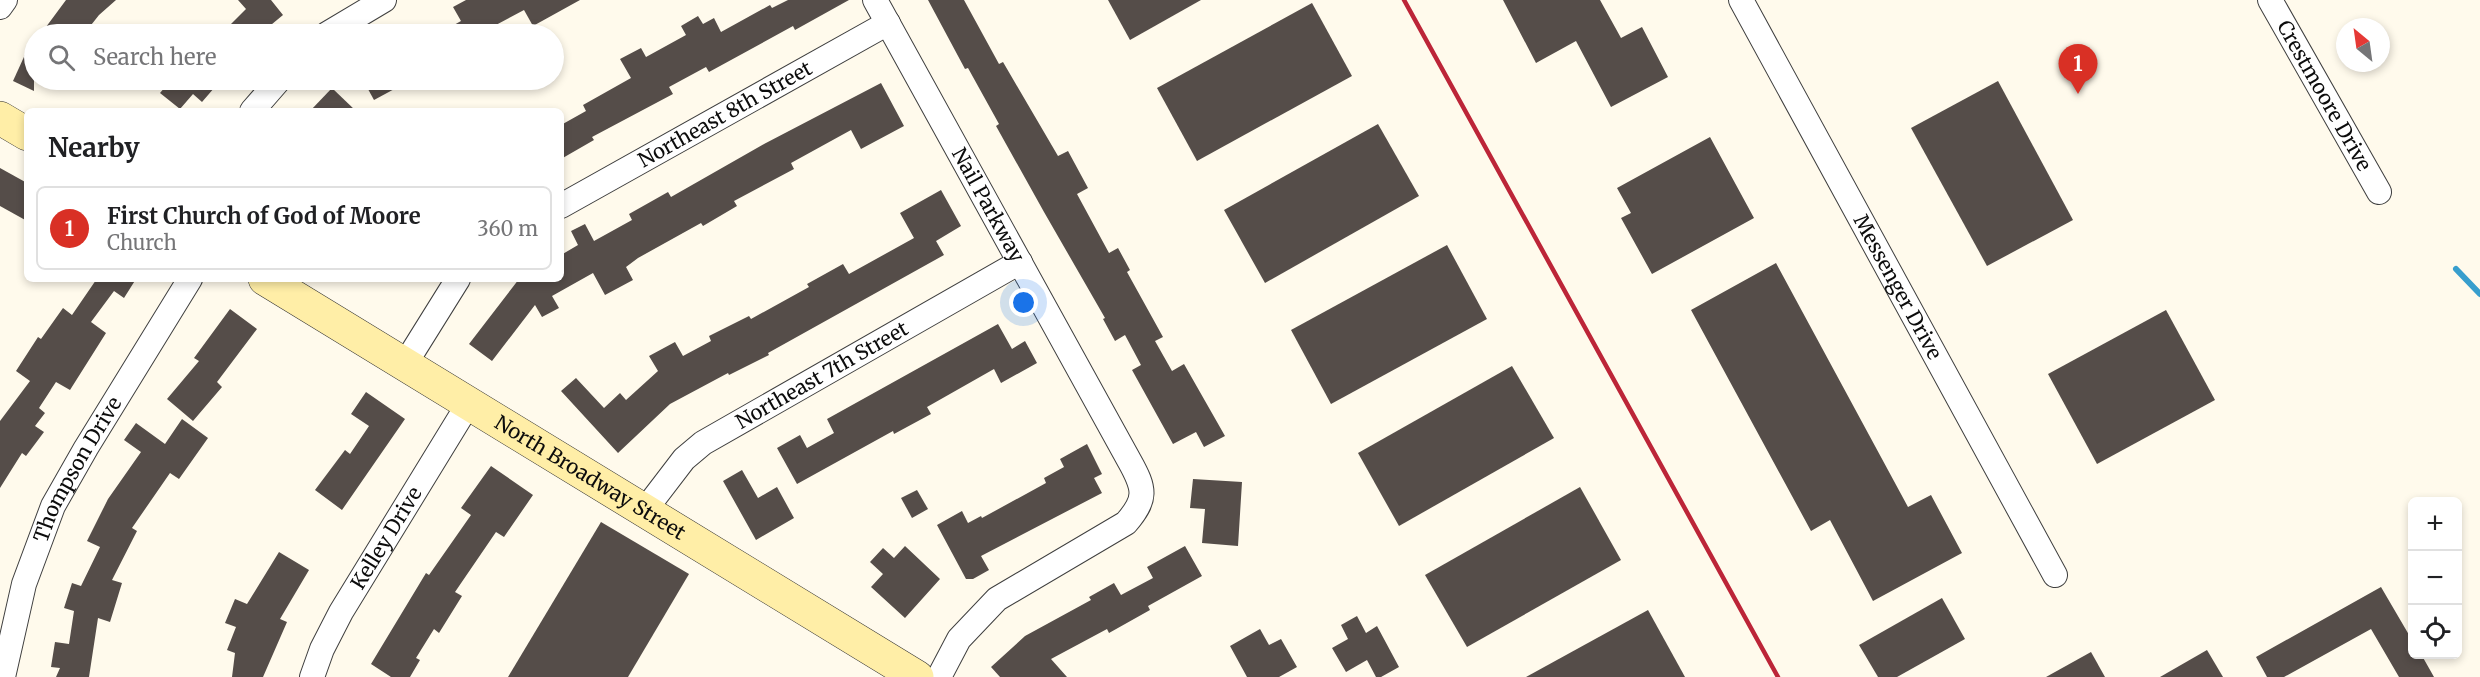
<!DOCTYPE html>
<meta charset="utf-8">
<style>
:root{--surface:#fff;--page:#f6f6f6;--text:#202124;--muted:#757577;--line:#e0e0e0;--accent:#d93025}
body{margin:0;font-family:Merriweather,serif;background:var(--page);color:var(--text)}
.controls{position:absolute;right:18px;bottom:18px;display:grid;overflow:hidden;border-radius:9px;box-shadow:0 3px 9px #0003}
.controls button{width:54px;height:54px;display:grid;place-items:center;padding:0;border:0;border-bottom:2px solid var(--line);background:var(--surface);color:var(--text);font:30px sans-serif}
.compass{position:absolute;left:2336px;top:18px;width:54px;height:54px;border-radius:50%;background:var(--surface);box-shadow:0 3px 9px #0003;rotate:331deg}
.you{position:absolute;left:1024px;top:303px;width:21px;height:21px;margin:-15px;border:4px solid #fff;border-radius:50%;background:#1a73e8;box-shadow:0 0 0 9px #1a73e833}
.badge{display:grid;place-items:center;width:39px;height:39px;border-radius:50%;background:var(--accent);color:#fff;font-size:20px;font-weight:700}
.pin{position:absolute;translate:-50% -50px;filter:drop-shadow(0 2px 3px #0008)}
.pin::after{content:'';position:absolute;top:32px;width:21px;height:18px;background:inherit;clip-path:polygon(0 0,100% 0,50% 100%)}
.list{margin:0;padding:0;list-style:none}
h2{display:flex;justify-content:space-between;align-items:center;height:78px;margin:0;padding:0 24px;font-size:26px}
h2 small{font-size:20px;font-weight:400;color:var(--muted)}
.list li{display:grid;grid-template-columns:39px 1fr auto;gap:18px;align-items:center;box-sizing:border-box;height:84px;margin:0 12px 12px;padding:0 12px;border:2px solid var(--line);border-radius:9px}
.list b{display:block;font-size:22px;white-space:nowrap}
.list p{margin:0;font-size:20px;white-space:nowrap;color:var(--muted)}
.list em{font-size:20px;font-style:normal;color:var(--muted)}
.icon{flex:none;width:33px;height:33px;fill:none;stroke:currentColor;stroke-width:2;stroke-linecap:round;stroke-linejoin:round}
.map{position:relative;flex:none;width:2480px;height:677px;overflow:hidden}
.search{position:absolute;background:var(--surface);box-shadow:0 3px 9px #0003;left:24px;top:24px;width:540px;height:66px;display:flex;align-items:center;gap:15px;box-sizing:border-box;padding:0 21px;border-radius:33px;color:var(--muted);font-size:22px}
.panel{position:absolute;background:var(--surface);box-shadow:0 3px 9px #0003;left:24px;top:108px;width:540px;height:174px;border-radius:9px}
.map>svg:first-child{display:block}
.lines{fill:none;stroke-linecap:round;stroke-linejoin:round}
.stream{stroke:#389ecd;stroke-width:6}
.building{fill:#554d49}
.minor-casing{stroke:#3f3f3f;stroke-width:26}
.secondary-casing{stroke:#2e2e2e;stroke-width:34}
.minor{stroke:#fff;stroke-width:24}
.secondary{stroke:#ffeea7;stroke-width:33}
.rail{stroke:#bc2538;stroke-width:4.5}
.labels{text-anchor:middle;stroke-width:6;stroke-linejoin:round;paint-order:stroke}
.street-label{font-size:20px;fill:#0c0c0c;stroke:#fff}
</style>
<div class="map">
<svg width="2480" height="677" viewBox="0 0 2480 677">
<rect width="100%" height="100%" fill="#fffaec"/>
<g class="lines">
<path class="stream" d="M2456,269L2480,294"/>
</g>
<g class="building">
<path d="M66,0H116L99,15L84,34H56L46,27Z"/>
<path d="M238,0H271L283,15L260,34H221L246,9Z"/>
<path d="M466,0H580L533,26L524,10L479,34H438L461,21L453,7Z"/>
<path d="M788,0H849L795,30L793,26L709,72L706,67L669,87L673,94L592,137L594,140L561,159V125L586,111L583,105L631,78L620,59L641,48L646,57L686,35L681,26L698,16L703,24L714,18L721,32L770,5L772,8Z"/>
<path d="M928,0H964L999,64L1003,62L1058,156L1068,151L1088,188L1077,194L1109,253L1118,248L1130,270L1127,272L1163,337L1155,341L1172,371L1184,364L1225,436L1204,447L1196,432L1173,444L1132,370L1141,365L1125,335L1115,341L1103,319L1105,318L1044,212L996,126L999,124L968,68L965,69Z"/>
<path d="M1108,0H1201L1130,40Z"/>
<path d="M1503,0H1600L1621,38L1642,27L1668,77L1611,107L1576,41L1536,63Z"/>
<path d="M1312,3L1352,76L1197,161L1157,88Z"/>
<path d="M34,35V91L13,81Z"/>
<path d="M171,80H221L202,102L193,94L180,109L160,93Z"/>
<path d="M363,80H411L374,100Z"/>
<path d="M1998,81L2073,220L1987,266L1911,128Z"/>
<path d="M881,83L904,126L861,149L851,130L791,163L794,169L734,201L737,206L703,226L701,223L638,258L626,267L633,280L605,295L593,273L552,296L559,308L542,317L535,305L492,361L469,344L519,279H561V255L578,245L571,231L585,224L594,241L632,220L629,214L668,192L671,197L764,144Z"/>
<path d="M332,88L356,111H310Z"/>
<path d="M1378,124L1419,196L1265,283L1224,210Z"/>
<path d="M1710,137L1754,218L1652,274L1621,218L1631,213L1617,188Z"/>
<path d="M0,168L27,183V221L0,206Z"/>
<path d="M941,190L961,226L936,241L944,255L768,353L769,355L729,375L728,373L670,404L618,453L561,391L576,378L604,408L620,393L626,400L658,371L649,356L675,342L683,356L711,341L709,336L749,316L751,319L809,287L807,284L843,264L849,274L914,238L900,213Z"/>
<path d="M1447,245L1487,319L1331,404L1291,330Z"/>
<path d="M1776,263L1908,507L1931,495L1962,553L1873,601L1830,520L1811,531L1691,310Z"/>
<path d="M94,279H136L124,298L114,291L91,322L106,333L70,390L56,382L39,408L45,413L35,426L44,432L26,456L22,453L0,488V421L30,381L16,371L38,337L41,339L63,308L72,315L96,280Z"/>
<path d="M230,309L257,329L217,382L222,387L193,421L167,399L199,361L194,358Z"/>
<path d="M2166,310L2215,400L2097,464L2048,374Z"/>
<path d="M998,324L1012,349L1025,341L1037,363L1001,383L994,369L927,407L931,414L894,434L893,431L797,484L777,448L800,435L807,448L834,433L827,419Z"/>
<path d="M1512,366L1554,438L1399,526L1358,453Z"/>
<path d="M366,392L405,419L342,510L315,490L345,450L350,454L369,426L351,414Z"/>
<path d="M182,419L208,438L179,479L170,473L132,528L137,531L112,580L122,583L110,622L98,618L89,677H56L60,668L51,667L55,642L69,644L74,611L64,608L72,583L81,586L100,547L87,541L108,499L141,452L124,440L136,423L165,444Z"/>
<path d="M1087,444L1102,474L1094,478L1102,493L981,556L989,570L973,579H966L937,525L962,511L968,523L981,516L982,518L1046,483L1044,478L1064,467L1060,459Z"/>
<path d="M491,466L533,495L504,537L496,532L455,592L462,596L439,633L434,629L416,658L420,660L410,677H391L371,664L426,573L429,575L471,515L461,508Z"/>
<path d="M742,470L758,498L777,487L794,518L756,540L723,481Z"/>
<path d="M1193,479L1242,482L1238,546L1202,543L1205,509L1190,508Z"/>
<path d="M1580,487L1621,560L1467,647L1425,575Z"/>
<path d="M917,490L928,509L912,518L901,498Z"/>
<path d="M601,522L689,574L628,677H508Z"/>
<path d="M905,546L940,579L905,618L871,587L883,574L870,562L883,548L894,558Z"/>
<path d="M1185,546L1202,576L1148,606L1150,610L1109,633L1107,629L1051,659L1067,677H1000L991,667L1025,636L1091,600L1089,597L1114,583L1121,595L1153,578L1147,567Z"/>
<path d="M279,552L309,570L280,619L287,622L263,677H232L235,653L227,650L236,627L225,623L235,599L247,604Z"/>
<path d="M2381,587L2412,640V654H2421L2434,677H2399L2371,629L2284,677H2267L2256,657Z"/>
<path d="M1942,598L1965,639L1897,677H1878L1859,645Z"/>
<path d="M1648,610L1685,677H1526Z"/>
<path d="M1357,616L1366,633L1377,626L1399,667L1381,677H1376L1367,660L1346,672L1332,648L1348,639L1341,625Z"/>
<path d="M1260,629L1269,645L1281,639L1297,667L1279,677H1247L1230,646Z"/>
<path d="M2207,650L2223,677H2160Z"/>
<path d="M2091,652L2105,677H2046Z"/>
</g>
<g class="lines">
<defs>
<g id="minor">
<path id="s1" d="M875,0L1130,462C1145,489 1147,499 1126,523L997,599L959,639L939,677"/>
<path id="s2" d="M1741,0L2055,575"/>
<path id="s3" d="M2270,0L2379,192"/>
<path d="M0,7L5,0"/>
<path d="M327,34L384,0"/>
<path d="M252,111L279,80"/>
<path id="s4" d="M561,206L888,23"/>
<path d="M405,364L458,279"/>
<path id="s5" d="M645,510L684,459L703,443L1020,262"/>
<path id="s6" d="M3,677L24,584L53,506L86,448L190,279"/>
<path id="s7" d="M312,677L322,649L341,612L469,403"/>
</g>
<g id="secondary">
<path d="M0,118L27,134"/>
<path id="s8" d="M265,279L917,677"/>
</g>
</defs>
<use href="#minor" class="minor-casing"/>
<use href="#secondary" class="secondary-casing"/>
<use href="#minor" class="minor"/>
<use href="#secondary" class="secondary"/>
<path class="rail" d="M1404,0L1778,677"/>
</g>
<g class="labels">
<g class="street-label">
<text dy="7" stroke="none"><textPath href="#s3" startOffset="110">Crestmoore Drive</textPath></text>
<text dy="7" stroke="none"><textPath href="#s4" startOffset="188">Northeast 8th Street</textPath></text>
<text dy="7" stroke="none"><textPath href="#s1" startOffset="234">Nail Parkway</textPath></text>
<text dy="7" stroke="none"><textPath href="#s2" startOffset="327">Messenger Drive</textPath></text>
<text dy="7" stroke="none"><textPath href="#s5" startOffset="226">Northeast 7th Street</textPath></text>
<text dy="7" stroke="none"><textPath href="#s6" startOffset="222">Thompson Drive</textPath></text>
<text dy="7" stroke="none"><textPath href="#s8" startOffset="381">North Broadway Street</textPath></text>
<text dy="7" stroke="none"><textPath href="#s7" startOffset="158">Kelley Drive</textPath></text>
</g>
</g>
</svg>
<div class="controls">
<button>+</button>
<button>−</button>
<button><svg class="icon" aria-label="locate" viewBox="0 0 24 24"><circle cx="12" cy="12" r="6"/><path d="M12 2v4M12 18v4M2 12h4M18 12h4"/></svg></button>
</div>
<svg class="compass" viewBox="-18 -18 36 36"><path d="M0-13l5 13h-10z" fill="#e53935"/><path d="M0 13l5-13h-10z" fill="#757577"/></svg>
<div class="you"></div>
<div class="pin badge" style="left:2078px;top:94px">1</div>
<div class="search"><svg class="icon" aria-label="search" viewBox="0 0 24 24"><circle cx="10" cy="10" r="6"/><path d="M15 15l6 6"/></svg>Search here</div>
<section class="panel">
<h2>Nearby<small></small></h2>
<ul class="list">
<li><span class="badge">1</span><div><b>First Church of God of Moore</b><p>Church</p></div><em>360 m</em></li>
</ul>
</section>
</div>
